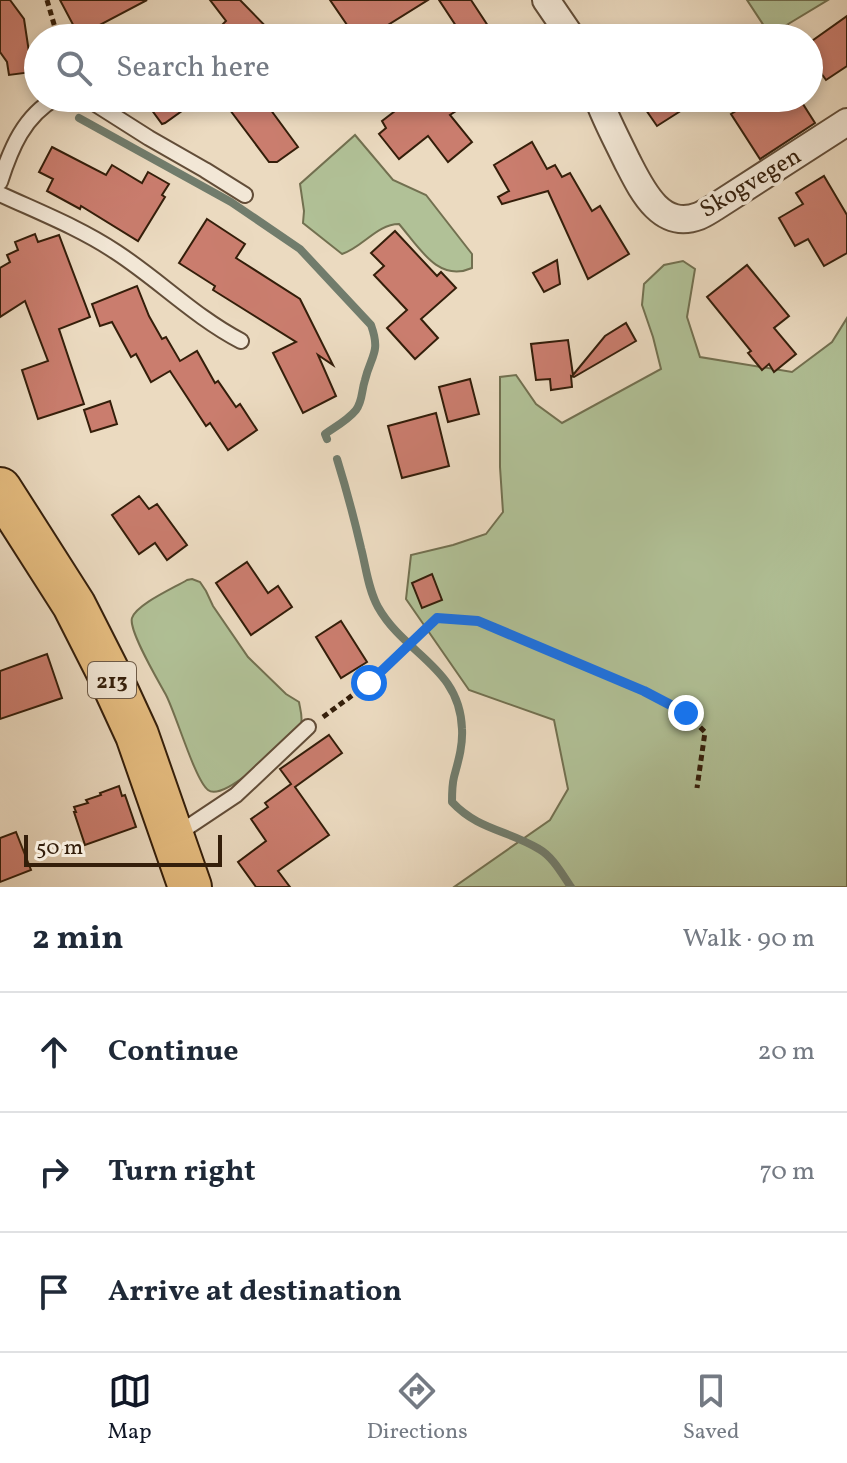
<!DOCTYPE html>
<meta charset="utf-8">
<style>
:root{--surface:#fff;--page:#f6f6f7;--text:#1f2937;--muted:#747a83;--line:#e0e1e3;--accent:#111827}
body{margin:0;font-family:Vollkorn,serif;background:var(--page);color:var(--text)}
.scale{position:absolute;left:24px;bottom:20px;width:198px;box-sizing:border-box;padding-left:8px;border:4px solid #341e0a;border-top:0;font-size:22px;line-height:28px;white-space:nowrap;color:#341e0a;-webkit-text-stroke:6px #f2e7d6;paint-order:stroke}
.stop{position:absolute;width:24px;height:24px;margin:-18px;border:6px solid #1a73e8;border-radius:50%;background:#fff}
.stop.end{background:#1a73e8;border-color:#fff;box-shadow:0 2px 8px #0008}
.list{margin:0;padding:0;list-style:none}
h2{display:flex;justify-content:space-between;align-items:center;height:104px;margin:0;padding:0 32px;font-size:34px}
h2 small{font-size:26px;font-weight:400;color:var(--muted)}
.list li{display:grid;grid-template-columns:52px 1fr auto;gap:24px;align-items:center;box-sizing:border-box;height:120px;padding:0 32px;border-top:2px solid var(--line)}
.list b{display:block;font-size:30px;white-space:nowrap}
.list em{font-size:26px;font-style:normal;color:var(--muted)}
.icon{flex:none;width:44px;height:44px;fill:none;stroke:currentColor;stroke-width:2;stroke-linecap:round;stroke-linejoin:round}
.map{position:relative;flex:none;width:847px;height:887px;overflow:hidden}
.search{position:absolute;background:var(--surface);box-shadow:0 4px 12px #0003;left:24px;right:24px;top:24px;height:88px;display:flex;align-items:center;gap:20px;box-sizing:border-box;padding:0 28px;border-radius:44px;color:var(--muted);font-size:30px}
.sheet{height:464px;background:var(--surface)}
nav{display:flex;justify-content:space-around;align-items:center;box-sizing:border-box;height:112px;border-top:2px solid var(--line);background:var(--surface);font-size:22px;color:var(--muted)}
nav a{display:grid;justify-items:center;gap:4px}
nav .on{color:var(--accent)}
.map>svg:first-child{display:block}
.green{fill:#b1c197;stroke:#727050;stroke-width:2}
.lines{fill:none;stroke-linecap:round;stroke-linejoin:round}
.stream{stroke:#717c6c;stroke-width:8}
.building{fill:#ca7d6e;stroke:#341e0a;stroke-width:2}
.service-casing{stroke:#624d38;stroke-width:18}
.minor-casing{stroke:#624d38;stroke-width:30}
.primary-casing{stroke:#341e0a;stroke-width:46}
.path{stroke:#341e0a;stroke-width:5;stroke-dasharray:6 4;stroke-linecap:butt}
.service{stroke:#f2e7d6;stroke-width:14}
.minor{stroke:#f2e7d6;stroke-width:26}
.primary{stroke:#e6bd80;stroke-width:42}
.route{stroke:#1a73e8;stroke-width:10}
.labels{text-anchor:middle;stroke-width:7;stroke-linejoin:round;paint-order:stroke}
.shield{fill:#f2e7d6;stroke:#6d5a47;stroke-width:2}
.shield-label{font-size:22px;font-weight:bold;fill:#341e0a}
.street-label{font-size:24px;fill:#341e0a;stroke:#f2e7d6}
</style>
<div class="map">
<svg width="847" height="887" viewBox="0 0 847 887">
<rect width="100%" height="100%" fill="#ebdac0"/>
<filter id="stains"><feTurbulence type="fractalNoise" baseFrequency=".0025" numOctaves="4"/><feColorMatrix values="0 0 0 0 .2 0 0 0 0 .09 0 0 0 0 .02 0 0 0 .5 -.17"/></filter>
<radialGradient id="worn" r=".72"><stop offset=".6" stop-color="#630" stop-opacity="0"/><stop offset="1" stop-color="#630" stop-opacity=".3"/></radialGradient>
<g class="green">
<path d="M747,0H828L770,35Z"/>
<path d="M355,135L393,180L426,195L472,254V268C438,283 419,247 399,224C377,224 363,247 342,254L303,223L304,211L300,184Z"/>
<path d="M683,261L695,269L687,317L700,357L792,372L832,342L847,318V887H454L550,820L568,789L554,720L469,690L406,599L411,555L453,545L486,534L503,512L500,467V377L516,375L536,404L562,423L661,369L653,337L642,305L644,284L664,265Z"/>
<path d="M192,579L200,582L206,591L213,606L248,657L286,694L299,702C300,709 304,720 300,727C298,731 291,736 287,739C276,750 223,802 208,790C195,780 176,714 166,695C159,682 128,630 132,618C137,604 174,588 187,580Z"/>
</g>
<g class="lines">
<g class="stream">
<path d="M79,118L231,202L300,249L371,325C381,353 371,355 365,380C361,392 363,400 356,410C348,420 335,427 325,434L327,439"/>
<path d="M337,459C346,488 354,518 361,548C366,567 368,589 378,607C405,655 460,667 462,729C463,746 458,762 454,777C452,785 452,794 452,802C478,830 508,830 539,849C553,857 562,874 571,887"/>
</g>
</g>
<g class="building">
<path d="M0,0H10L24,19L32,72L9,75L7,62L0,52Z"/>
<path d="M60,0H147L79,36Z"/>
<path d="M210,0H240L277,38H209L226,21Z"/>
<path d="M330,0H428L367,38H356Z"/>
<path d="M439,0H471L496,38H464Z"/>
<path d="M847,16V66L826,80L809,56V43Z"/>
<path d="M143,98H200L165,123L162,124Z"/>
<path d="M248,98H262L298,147L277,162H269L230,110Z"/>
<path d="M412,98H476L450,115L472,142L448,162L428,136L399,159L379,134L386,128L382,121Z"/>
<path d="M663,98H701L657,126L646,110Z"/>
<path d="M735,98H785L792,107L801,101L815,123L760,159L731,114L741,108Z"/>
<path d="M532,142L547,169L555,165L562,177L570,173L592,211L600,206L629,254L588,279L548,191L502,204L498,197L509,191L494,165Z"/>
<path d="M52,147L106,175L112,165L142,183L148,172L169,184L162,195L165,197L138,241L81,206L80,209L47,191L53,179L39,172Z"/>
<path d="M824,176L847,215V253L824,266L808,239L795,246L779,218L803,204L796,193Z"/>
<path d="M207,219L245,244L236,258L300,299L333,365L318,355L336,396L303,413L273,353L296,342L213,290L215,286L179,263Z"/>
<path d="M395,231L437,276L441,272L456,288L421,319L438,338L415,359L387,328L407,310L374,275L384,266L371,253Z"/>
<path d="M35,234L38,242L59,235L90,317L59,329L84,404L38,419L22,370L48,361L25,301L0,317V268L10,262L7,255L18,250L15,242Z"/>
<path d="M557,260L560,284L544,292L533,273Z"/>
<path d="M747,265L789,316L774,328L796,354L774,372L769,364L762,370L748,353L751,351L707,297Z"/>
<path d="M137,286L149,316L162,339L166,337L180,361L197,351L215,383L218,381L236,407L240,404L257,430L228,450L210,423L206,426L170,371L151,382L136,354L131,357L112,322L100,326L92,304Z"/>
<path d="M626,323L636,341L574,377L571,376L572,387L551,390L550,379L536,380L531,344L568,340L573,375L605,336Z"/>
<path d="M470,379L479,414L448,422L439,387Z"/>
<path d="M110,401L117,424L91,432L84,410Z"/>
<path d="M436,413L449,466L402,478L388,426Z"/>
<path d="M139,496L149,509L157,504L187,545L167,560L155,543L139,554L112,515Z"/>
<path d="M247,562L268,593L278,586L292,607L251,635L216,583Z"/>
<path d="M432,574L442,600L422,608L412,583Z"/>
<path d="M341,621L367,662L341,678L316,637Z"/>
<path d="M47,654L62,698L0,719V671Z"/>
<path d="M329,735L342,753L295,787L329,835L278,871L290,887H256L238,862L266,841L251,819L268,807L265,803L291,784L280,769Z"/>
<path d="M119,786L122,796L125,795L136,827L85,845L74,812H76L74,807L88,803L86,800L101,795L100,793Z"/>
<path d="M16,832L31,870L0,882V838Z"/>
</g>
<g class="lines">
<defs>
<g id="service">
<path d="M86,98L149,138L205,170L245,195"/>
<path d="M0,182C11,148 24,116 56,98"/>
<path d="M0,194C39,212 80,228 116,252C159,280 195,317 241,341"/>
<path d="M176,835L236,795L308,727"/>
</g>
<g id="minor">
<path d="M546,0L572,38"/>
<path d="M598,98C606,120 617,140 627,161C641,188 660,231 699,216C704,214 710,210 715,207L847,122"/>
</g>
<path id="primary" d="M0,489L74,605L107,670L137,735L190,887"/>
</defs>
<use href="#service" class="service-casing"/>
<use href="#minor" class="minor-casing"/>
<use href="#primary" class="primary-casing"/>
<g class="path">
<path d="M47,0L58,38"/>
<path d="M323,717L369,683L437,618L478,621L644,691L686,713L705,732L697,788"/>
</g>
<use href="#service" class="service"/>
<use href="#minor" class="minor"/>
<use href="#primary" class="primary"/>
</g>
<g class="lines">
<path class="route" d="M369,683L437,618L478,621L644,691L686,713"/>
</g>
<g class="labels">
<rect class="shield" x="88" y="662" width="48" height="36" rx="6"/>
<g class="shield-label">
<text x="112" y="688">213</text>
</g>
<g class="street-label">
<text transform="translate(750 182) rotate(-31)" y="8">Skogvegen</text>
</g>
</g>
<rect width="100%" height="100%" filter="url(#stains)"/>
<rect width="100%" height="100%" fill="url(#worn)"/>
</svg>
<div class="scale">50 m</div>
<div class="stop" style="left:369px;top:683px"></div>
<div class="stop end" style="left:686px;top:713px"></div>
<div class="search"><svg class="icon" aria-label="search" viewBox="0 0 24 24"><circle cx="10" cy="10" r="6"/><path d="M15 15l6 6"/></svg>Search here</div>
</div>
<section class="sheet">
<h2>2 min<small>Walk · 90 m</small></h2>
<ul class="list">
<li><svg class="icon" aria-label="ahead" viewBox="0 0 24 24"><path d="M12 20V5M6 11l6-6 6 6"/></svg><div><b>Continue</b></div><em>20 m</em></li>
<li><svg class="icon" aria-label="right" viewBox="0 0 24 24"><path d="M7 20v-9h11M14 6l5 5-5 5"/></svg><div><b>Turn right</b></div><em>70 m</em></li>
<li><svg class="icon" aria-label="arrive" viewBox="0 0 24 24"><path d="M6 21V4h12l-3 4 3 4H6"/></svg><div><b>Arrive at destination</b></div></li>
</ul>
</section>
<nav>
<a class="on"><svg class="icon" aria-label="map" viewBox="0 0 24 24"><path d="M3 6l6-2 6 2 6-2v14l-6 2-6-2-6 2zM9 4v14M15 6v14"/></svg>Map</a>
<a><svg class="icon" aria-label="directions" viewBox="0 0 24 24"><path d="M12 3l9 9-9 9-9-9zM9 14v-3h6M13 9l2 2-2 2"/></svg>Directions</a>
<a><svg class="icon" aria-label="saved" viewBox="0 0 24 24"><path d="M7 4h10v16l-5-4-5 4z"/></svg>Saved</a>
</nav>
